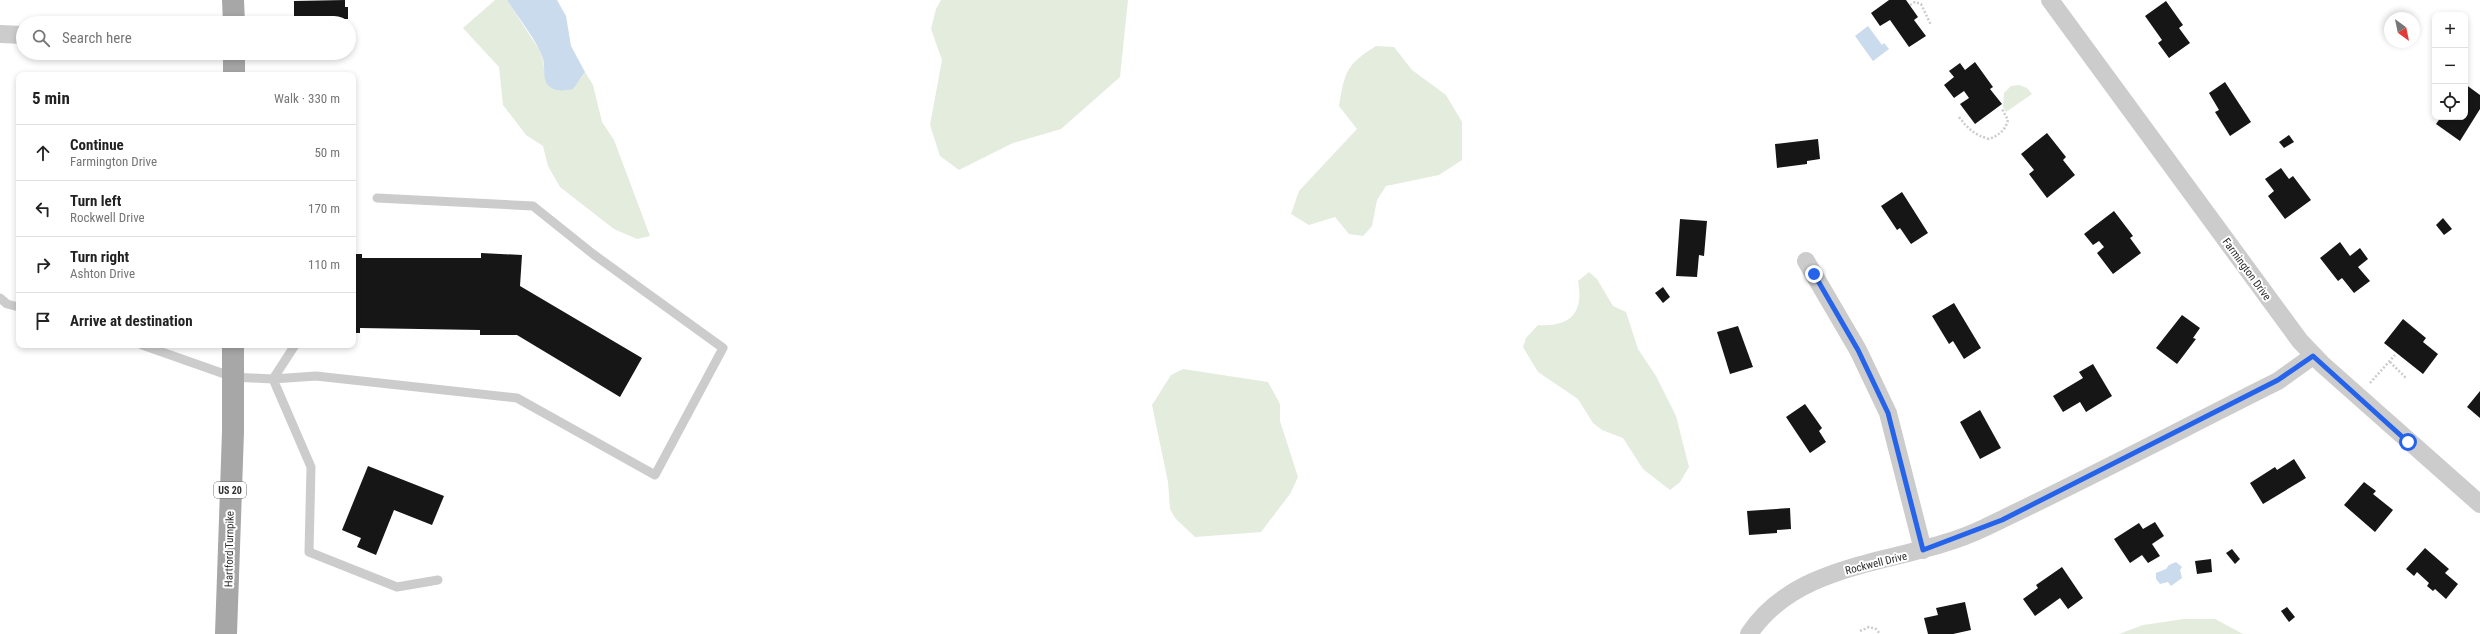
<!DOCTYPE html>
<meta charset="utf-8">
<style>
:root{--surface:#fff;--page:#f2f2f2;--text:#222;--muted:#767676;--line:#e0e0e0}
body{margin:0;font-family:"Roboto Condensed",sans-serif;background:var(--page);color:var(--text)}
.controls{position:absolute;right:12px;top:12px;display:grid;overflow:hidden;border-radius:8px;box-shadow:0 2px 6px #0003}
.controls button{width:36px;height:36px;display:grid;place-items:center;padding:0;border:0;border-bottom:1px solid var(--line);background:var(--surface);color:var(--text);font:20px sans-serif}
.compass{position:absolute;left:2384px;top:12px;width:36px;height:36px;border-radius:50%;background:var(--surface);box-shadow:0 2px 6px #0003;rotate:147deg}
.stop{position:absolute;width:12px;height:12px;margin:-9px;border:3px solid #2563eb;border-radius:50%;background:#fff}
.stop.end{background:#2563eb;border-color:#fff;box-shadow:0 1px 4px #0008}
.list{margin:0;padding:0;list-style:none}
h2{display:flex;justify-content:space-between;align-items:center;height:52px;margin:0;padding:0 16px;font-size:17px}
h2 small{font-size:13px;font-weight:400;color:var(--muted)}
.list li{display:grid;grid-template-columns:26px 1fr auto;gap:12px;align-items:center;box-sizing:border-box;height:56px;padding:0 16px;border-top:1px solid var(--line)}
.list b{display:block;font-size:15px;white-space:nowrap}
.list p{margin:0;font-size:13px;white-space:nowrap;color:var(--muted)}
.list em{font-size:13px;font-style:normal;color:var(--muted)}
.icon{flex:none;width:22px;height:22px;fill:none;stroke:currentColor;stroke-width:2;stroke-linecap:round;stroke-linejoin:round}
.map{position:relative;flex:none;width:2480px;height:634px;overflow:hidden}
.search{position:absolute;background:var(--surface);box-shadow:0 2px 6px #0003;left:16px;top:16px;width:340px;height:44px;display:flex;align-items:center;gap:10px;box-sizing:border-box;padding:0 14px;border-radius:22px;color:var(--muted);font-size:15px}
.panel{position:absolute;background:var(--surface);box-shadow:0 2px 6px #0003;left:16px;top:72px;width:340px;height:276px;border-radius:8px}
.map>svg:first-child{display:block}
.green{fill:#e4ecdd}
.water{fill:#c9dbec}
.building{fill:#161616}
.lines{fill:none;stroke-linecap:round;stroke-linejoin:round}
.path{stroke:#ccc;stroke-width:2.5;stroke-dasharray:2 2;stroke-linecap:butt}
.service{stroke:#ccc;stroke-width:9}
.minor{stroke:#ccc;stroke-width:18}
.primary{stroke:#a7a7a7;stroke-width:22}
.route{stroke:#2563eb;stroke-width:5}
.labels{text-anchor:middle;stroke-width:4;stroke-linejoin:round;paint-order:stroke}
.shield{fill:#fff;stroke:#6d6d6d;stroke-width:1}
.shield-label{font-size:10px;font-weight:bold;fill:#2f2f2f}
.street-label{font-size:11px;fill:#2f2f2f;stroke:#fff}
</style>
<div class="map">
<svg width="2480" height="634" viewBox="0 0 2480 634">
<rect width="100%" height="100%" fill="#fff"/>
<g class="green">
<path d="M495,0H507L540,51L543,61L546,82L579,81L585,72L593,85L602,122L614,140L650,236L637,239L614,229L560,187L548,166L543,146L526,135L503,105L499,67L463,28Z"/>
<path d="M941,0H1128L1120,77L1061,129L1013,143L959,170L940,156L930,125L942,60L931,29L936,9Z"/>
<path d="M1376,46L1394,47L1412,70L1446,95L1462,122V160L1439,175L1386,186L1377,200L1372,226L1363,236L1349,234L1335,217L1309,225L1291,214L1299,191L1357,129L1339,106C1345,71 1346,65 1376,46Z"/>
<path d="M2019,85L2027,88L2032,94L2006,112L2003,107L2004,93L2011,86Z"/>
<path d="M1589,272L1597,279L1613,306L1626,312L1638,349L1656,376L1676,416L1689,467L1680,482L1670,490L1643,469L1623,438L1602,430L1593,423L1578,399L1538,372L1523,347L1526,338L1538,325C1570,327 1584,314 1578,281Z"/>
<path d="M1183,369L1268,382L1280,404V421L1298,477L1290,494L1261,532L1195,537L1175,518L1170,509L1168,482L1152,405L1171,375Z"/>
<path d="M2184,619H2215L2243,634H2119L2143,625Z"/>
</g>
<g class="water">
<path d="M507,0H557L566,16L571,46L585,72L573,89C567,90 558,92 552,88C541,83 546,69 543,59C537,40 518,18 507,0Z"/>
<path d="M1868,26L1882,45L1884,43L1889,49L1873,61L1855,36Z"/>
<path d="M2176,562L2182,567L2180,570L2182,578L2171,586L2168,582L2160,584L2156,579V573L2166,569L2169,565Z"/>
</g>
<g class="building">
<path d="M345,0V7H348V19H294V1Z"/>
<path d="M1889,0H1906L1918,17L1914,20L1926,36L1909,47L1890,20L1880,26L1871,13Z"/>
<path d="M2166,1L2183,25L2179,28L2190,43L2169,58L2158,43L2162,40L2145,16Z"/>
<path d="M1975,62L1993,87L1990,89L2002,104L1975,124L1960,104L1969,98L1964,91L1954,98L1944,85L1954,77L1949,71L1960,63L1965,70Z"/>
<path d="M2225,82L2251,122L2230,136L2215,112L2219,110L2209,93Z"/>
<path d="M2465,84L2480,95V109L2460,141L2436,124L2441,117H2465Z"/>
<path d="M2047,133L2066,157L2063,160L2075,175L2047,198L2029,174L2034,170L2021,154Z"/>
<path d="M2289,135L2294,142L2284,148L2279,142Z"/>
<path d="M1818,139L1820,159L1807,161V164L1777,168L1775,144Z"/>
<path d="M2281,168L2289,179L2293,176L2311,200L2285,219L2268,196L2274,191L2265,179Z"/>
<path d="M1902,192L1928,233L1911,244L1900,228L1897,230L1881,206Z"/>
<path d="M2114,211L2133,236L2130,238L2141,253L2113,274L2097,253L2104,247L2099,241L2093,245L2084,234Z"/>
<path d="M2443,218L2452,229L2444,235L2436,225Z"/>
<path d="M1680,219L1707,221L1704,256L1699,255L1697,277L1676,276Z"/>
<path d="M2340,242L2350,256L2360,248L2368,259L2358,267L2370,281L2354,293L2342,278L2338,281L2320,258Z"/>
<path d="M481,253L522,255L520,286L642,358L620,397L517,335H480V330L360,328V333H353V254H362V258H481Z"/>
<path d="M1663,287L1670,297L1663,303L1655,293Z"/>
<path d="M1954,303L1981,348L1964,359L1953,341L1949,344L1932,316Z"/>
<path d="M2182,315L2200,328L2193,338L2196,339L2177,364L2156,348Z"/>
<path d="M2403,319L2426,338L2423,342L2438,354L2423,374L2384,343Z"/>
<path d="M1738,326L1753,367L1730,374L1717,332Z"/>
<path d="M2093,364L2112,396L2086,412L2080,402L2063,412L2053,396L2083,378L2079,372Z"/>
<path d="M2480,391V418L2467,407Z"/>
<path d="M1805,404L1822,428L1819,431L1826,442L1810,453L1786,417Z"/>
<path d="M1980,410L2001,448L1980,459L1960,422Z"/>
<path d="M2294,459L2306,478L2263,504L2250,483L2275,467L2277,470Z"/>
<path d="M368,466L444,496L432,525L394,510L376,555L357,547L361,538L342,530Z"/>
<path d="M2364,482L2376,491L2373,494L2393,510L2375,532L2344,505Z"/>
<path d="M1790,508L1791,529L1777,530V533L1749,535L1747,511Z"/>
<path d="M2155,522L2164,536L2152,544L2160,556L2148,563L2142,555L2130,563L2114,539L2139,523L2143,529Z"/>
<path d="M2425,548L2449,569L2445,573L2458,584L2446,599L2435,589L2433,591L2427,586L2429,583L2417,572L2414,576L2406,569Z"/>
<path d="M2232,549L2240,559L2235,564L2226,553Z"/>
<path d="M2211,559L2212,572L2197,574L2195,561Z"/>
<path d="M2062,567L2083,598L2068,609L2060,598L2035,616L2023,599L2038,588L2036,585Z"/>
<path d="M1965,602L1971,630L1953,634H1928L1924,618L1938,615L1936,608Z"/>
<path d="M2287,607L2295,617L2289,622L2281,611Z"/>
</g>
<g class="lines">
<g class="path">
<path d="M1910,5L1915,2L1921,4L1931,25"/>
<path d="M1959,117C1968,129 1975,135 1989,139C1999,135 2005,131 2008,120L2002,109"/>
<path d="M2390,362L2407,379"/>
<path d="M2370,383L2395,355"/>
<path d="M1860,631L1869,627L1876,629L1880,634"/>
</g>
<g class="service">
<path d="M377,198L533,206L593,254L723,348L655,475L517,398L316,376L273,379L311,467L309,552L397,587L438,580"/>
<path d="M0,298L7,304L19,307"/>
<path d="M142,345L233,377L273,379L295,345"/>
</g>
<g class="minor">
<path d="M2050,0L2300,341L2322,364L2480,504"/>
<path d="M0,34L23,35"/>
<path d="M1806,261L1858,350L1888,413L1923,550"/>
<path d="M1749,634C1800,557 1908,565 1984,528C2083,481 2180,430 2278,381L2313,356"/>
</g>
<g class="primary">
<path d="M233,0L234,23"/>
<path d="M234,53V75"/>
<path d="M226,634L233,432V345"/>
</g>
</g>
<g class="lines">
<path class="route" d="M1814,274L1858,350L1888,413L1923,550L2002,520L2278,380L2313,356L2408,442"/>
</g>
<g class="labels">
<rect class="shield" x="214" y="482" width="32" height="16" rx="3"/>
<g class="shield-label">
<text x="230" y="494">US 20</text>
</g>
<g class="street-label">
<text transform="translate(2247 269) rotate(54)" y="4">Farmington Drive</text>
<text transform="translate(229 549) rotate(-89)" y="4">Hartford Turnpike</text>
<text transform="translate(1876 563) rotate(-14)" y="4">Rockwell Drive</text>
</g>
</g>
</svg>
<div class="controls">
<button>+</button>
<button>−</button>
<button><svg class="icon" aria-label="locate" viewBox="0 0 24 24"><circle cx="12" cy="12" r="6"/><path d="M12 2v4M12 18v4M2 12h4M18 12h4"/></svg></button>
</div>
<svg class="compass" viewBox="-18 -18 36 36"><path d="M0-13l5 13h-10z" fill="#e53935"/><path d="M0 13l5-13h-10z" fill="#767676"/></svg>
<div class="stop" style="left:2408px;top:442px"></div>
<div class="stop end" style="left:1814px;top:274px"></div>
<div class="search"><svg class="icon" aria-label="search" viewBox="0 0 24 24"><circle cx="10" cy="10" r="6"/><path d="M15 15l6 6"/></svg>Search here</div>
<section class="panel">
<h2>5 min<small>Walk · 330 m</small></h2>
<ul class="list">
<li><svg class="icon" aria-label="ahead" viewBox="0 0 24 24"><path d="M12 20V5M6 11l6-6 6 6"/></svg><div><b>Continue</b><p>Farmington Drive</p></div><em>50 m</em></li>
<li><svg class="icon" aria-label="left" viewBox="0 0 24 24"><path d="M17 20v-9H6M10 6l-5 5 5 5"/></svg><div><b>Turn left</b><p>Rockwell Drive</p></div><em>170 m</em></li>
<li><svg class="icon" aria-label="right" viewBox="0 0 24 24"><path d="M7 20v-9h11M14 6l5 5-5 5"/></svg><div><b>Turn right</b><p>Ashton Drive</p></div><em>110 m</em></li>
<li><svg class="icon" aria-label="arrive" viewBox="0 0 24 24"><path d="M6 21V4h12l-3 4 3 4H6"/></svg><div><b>Arrive at destination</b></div></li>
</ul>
</section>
</div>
